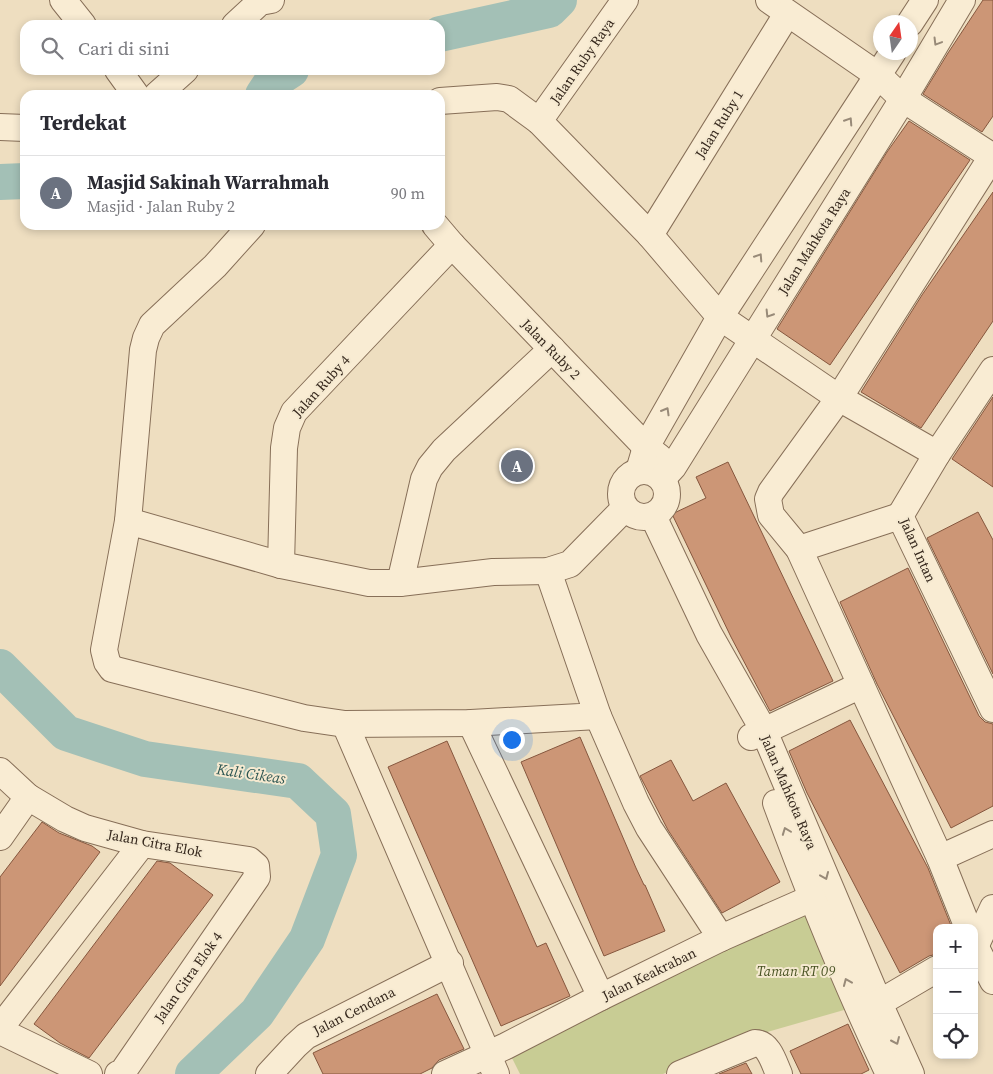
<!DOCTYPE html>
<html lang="id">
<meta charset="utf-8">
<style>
:root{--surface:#fff;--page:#f7f7f7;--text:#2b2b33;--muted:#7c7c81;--line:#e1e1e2;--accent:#96282e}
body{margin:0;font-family:"Source Serif 4",serif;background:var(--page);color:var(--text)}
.controls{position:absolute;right:15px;bottom:15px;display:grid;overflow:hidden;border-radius:10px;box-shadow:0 2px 8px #0003}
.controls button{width:45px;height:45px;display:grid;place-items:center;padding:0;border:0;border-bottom:1px solid var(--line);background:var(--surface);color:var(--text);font:25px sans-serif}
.compass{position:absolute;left:873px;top:15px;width:45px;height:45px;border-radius:50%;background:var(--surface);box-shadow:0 2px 8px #0003;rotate:13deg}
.you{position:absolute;left:511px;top:739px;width:18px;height:18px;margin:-12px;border:4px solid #fff;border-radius:50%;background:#1a73e8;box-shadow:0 0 0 8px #1a73e833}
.badge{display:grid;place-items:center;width:32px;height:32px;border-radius:50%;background:var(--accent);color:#fff;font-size:16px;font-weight:700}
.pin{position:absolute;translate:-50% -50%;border:2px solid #fff;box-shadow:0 1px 5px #0006}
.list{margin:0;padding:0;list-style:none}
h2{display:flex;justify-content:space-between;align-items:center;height:65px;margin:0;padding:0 20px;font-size:21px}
h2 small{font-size:16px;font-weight:400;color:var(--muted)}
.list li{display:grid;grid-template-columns:32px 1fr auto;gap:15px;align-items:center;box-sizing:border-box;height:75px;padding:0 20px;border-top:1px solid var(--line)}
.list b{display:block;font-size:19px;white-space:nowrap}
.list p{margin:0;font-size:16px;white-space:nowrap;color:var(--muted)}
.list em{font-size:16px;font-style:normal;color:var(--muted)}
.icon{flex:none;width:28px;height:28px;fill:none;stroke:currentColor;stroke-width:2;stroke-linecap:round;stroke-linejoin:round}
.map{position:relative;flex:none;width:993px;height:1074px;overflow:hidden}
.search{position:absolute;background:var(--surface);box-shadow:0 2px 8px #0003;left:20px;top:20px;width:425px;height:55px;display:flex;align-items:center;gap:12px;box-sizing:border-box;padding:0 18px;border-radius:15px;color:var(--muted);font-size:19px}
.panel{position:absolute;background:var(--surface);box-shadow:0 2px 8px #0003;left:20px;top:90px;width:425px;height:140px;border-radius:15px}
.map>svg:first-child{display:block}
.green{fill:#c8cc94}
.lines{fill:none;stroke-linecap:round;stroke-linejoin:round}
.river{stroke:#a3c0b6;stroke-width:36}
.building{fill:#cc9676;stroke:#86573e}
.minor-casing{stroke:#876f58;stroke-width:28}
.minor{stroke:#f9ecd3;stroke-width:26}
.oneway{stroke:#988a78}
.labels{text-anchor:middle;stroke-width:4;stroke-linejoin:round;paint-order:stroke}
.street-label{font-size:14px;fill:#36281d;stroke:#f5e9d0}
.park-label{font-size:14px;font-style:italic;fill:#495323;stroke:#f5e9d0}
.water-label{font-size:15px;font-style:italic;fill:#2c5652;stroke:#f5e9d0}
</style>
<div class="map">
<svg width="993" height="1074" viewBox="0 0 993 1074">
<rect width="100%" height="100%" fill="#eedec0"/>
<path class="green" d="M828,900L865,1004L760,1034L663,1074H520L506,1046Z"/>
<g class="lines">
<g class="river">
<path d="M440,34L549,10L559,0"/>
<path d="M263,95L271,83L291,70"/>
<path d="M0,182L25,181"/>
<path d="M0,667L66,733L145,759L298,781L333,814L339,855L307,939L257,1013L193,1074"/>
</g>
</g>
<g class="building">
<path d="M983,0H993V116L982,132L923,94L948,53Z"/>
<path d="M909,121L970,160L830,365L777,329L887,152Z"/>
<path d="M993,192V321L921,428L861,392L922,295Z"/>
<path d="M993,397V487L952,459Z"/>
<path d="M728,462L833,681L770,711L731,637L672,514L706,498L696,477Z"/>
<path d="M978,512L993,540V674L927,538Z"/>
<path d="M908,568L979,716L985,722L993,724V806L951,828L877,684L840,602Z"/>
<path d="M850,720L928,868L952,928H937V954L929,956L900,973L807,793L789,751Z"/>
<path d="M580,737L636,868L644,885H645L665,931L604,956L521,762Z"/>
<path d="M447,741L537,947L546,943L570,996L501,1026L388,767Z"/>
<path d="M671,760L693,801L726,783L780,882L722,913L668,830L640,776Z"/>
<path d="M42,822L59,833L92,846L100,852L0,986V877Z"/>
<path d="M157,861L170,863L213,895L89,1058L60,1043L34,1024Z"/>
<path d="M437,994L464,1049L439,1060L432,1068L420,1074H323L313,1053Z"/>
<path d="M848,1024L869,1070L861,1074H801L790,1051Z"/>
<path d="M746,1063L752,1074H719Z"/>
</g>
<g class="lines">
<defs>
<g id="minor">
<path d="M63,0L83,25"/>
<path d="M769,0L879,76L903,99L993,157"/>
<path d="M910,23L925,0"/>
<path d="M235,25L260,2L271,0"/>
<path d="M118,70L136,95"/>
<path d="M157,95L185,70"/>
<path d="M440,101L497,97L509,99L539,121L650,235L720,317L839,398L937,454L900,516"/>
<path d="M539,121L625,0"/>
<path d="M0,127L25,128"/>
<path d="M252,225L215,266L152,325L146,338L143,350L128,521L104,650L107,662L112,669L304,718L345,724L471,723L598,716L548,571"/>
<path d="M435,225L452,245L646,447L659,457"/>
<path d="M650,235L787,14"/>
<path d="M937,454L993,370"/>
<circle cx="644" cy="494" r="23"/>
<path d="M639,471L646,447L720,317L893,52"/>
<path d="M662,479L673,467L903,99L962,0"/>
<path d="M653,516L709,634L764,731L879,1003L911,1074"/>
<path d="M900,516L993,709"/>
<path d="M128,521L281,565L369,583H400L493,572L548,571L570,564L625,508"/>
<path d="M799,549L900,516"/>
<path d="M281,565L284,448L287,428L294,412L452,245"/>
<path d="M400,583L424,479L430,467L444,450L552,349"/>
<path d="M861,685L799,549L771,515L768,499L771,492L839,398L993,155"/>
<path d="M598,716L636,803L649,828L721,938"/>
<path d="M471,723L601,997"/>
<path d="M345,724L496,1074"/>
<path d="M751,737L861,685L940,858L968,928"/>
<path d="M0,771L28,797L65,819L85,828L142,844L249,860L256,866L257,877L122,1073L118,1074"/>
<path d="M776,803C810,895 846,985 889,1074"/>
<path d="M0,837L28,797"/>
<path d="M940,858L993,834"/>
<path d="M974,944L993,981"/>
<path d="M975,947L993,908"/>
<path d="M863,1010L879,1003L937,969"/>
<path d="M0,1028L142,844"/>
<path d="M0,1031L89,1074"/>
<path d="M269,1074L295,1046L306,1036L450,963"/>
<path d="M445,1074L506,1046L601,997L721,938L812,898"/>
<path d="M680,1074L755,1043C769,1043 774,1063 779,1074"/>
</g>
</defs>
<use href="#minor" class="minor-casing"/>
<use href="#minor" class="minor"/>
</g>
<defs><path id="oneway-chevron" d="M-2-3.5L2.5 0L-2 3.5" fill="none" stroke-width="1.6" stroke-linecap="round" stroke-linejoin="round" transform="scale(1.25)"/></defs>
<g class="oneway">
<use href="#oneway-chevron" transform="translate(937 42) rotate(121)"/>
<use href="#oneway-chevron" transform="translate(849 121) rotate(-57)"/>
<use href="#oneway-chevron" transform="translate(759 257) rotate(-57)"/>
<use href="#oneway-chevron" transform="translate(769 314) rotate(122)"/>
<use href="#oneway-chevron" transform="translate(666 411) rotate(-60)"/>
<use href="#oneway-chevron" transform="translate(786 831) rotate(-111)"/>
<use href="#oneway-chevron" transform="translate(825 876) rotate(67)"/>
<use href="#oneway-chevron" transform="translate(847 982) rotate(-113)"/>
<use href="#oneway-chevron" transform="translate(896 1041) rotate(66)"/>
</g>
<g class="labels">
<g class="street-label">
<text transform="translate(582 61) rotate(-55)" y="5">Jalan Ruby Raya</text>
<text transform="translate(719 124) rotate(-58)" y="5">Jalan Ruby 1</text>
<text transform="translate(814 241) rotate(-58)" y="5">Jalan Mahkota Raya</text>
<text transform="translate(551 349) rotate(46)" y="5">Jalan Ruby 2</text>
<text transform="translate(321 386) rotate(-48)" y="5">Jalan Ruby 4</text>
<text transform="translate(918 550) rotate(66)" y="5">Jalan Intan</text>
<text transform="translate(789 792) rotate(67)" y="5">Jalan Mahkota Raya</text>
<text transform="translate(155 843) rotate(11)" y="5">Jalan Citra Elok</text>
<text transform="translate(649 974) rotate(-26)" y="5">Jalan Keakraban</text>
<text transform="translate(188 977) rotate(-55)" y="5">Jalan Citra Elok 4</text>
<text transform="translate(354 1011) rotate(-27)" y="5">Jalan Cendana</text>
</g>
<g class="park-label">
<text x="796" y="976">Taman RT 09</text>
</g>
<g class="water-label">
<text transform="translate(251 774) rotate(8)" y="5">Kali Cikeas</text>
</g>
</g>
</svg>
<div class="controls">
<button>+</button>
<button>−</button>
<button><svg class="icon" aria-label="locate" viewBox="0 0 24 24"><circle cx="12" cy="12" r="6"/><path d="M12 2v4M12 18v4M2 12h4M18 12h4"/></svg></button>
</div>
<svg class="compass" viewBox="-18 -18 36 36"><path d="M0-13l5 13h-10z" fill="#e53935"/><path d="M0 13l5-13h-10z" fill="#7c7c81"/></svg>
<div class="you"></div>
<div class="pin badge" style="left:517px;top:466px;background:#6b7280">A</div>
<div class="search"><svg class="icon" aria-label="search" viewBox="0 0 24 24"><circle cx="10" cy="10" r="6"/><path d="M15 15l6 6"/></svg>Cari di sini</div>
<section class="panel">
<h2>Terdekat<small></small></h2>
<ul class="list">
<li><span class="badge" style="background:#6b7280">A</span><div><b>Masjid Sakinah Warrahmah</b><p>Masjid · Jalan Ruby 2</p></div><em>90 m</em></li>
</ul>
</section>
</div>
